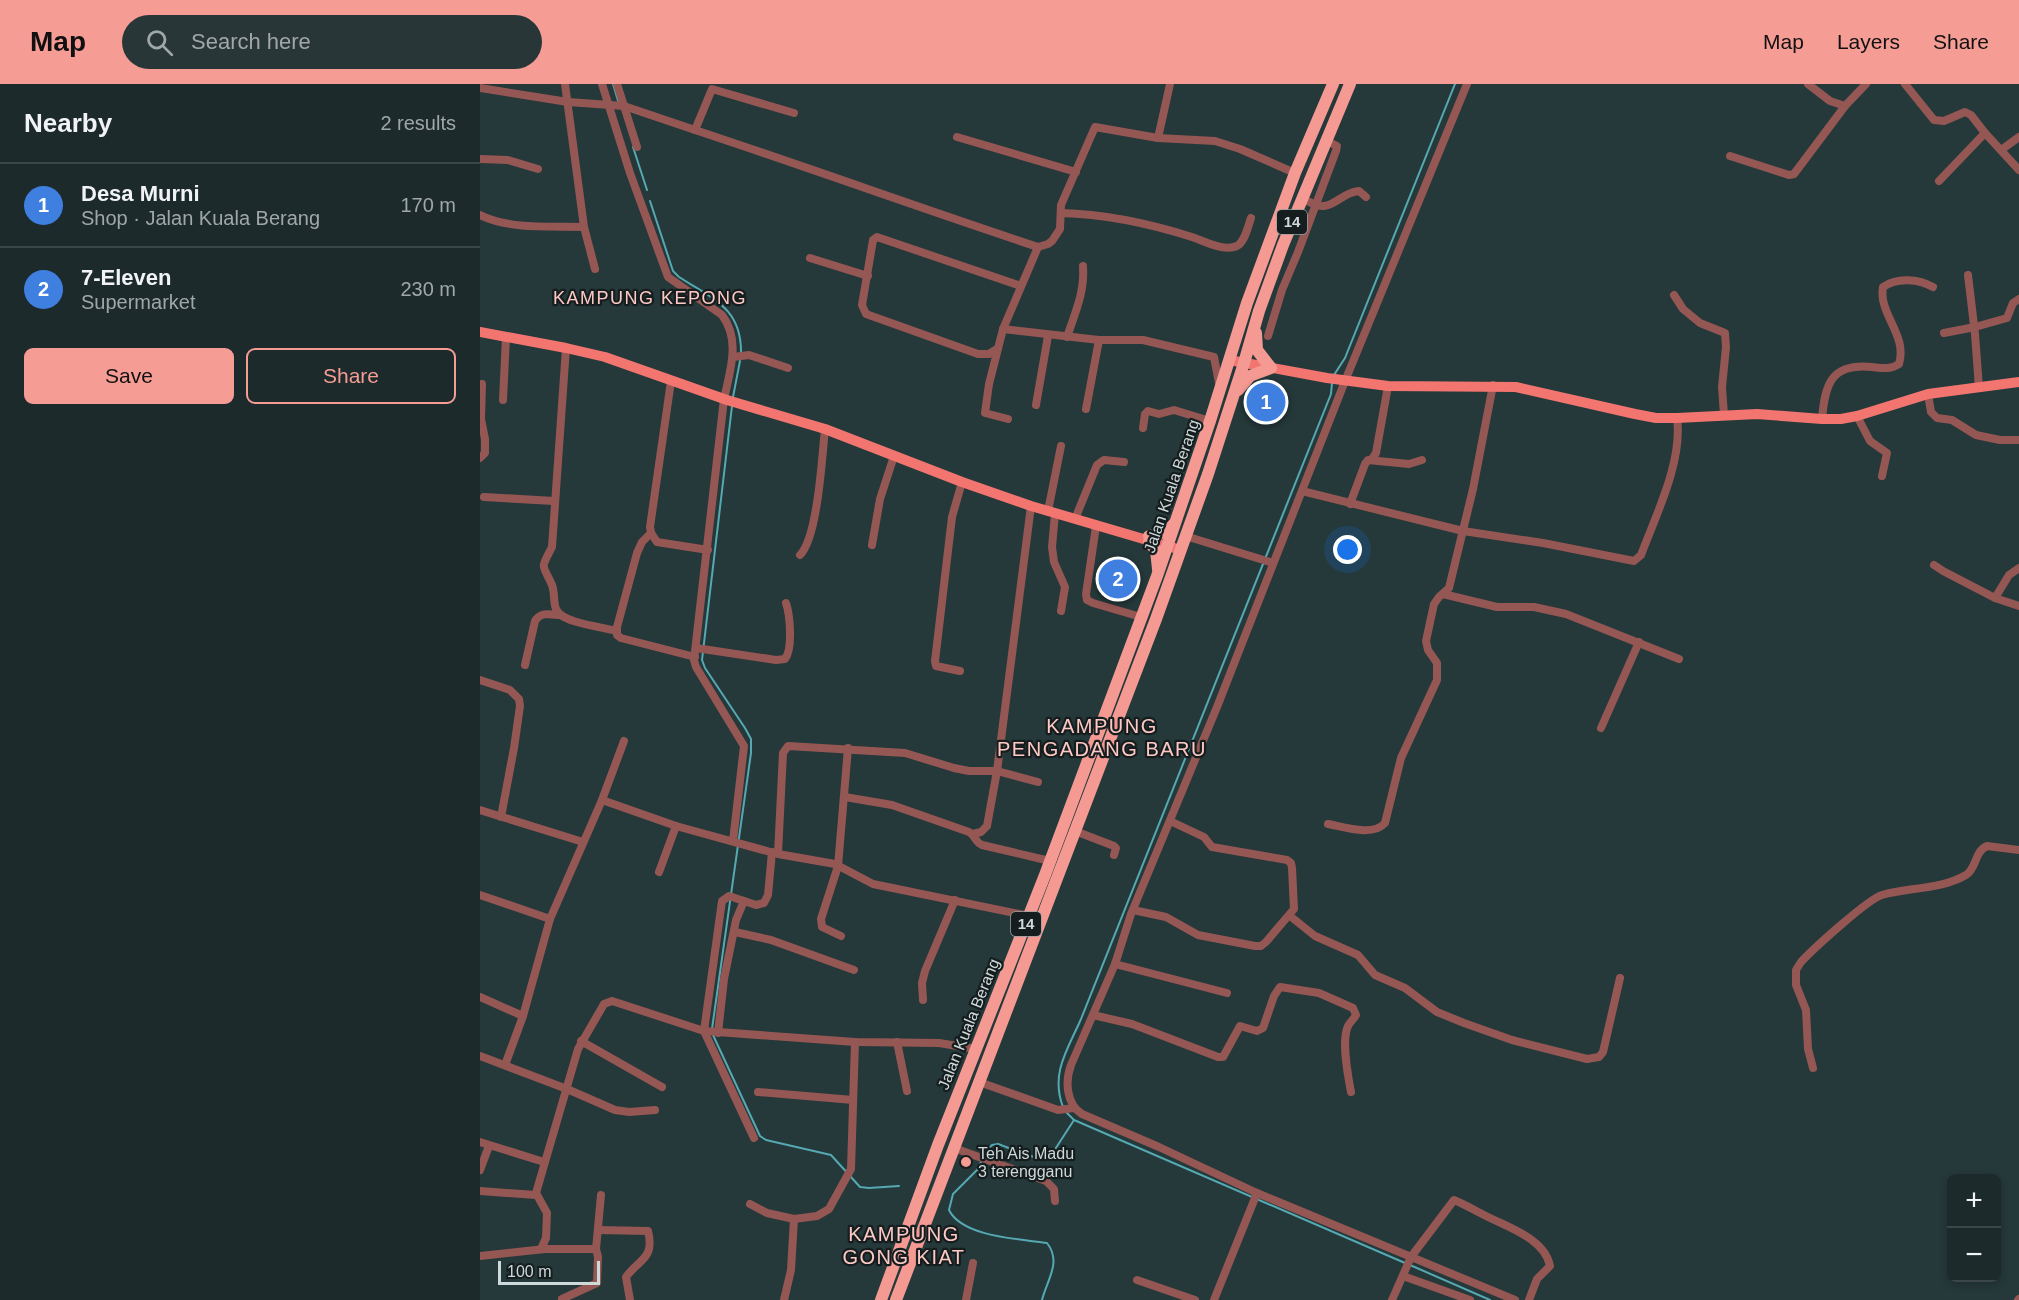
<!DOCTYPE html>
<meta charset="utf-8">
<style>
:root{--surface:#1c2a2c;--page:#293638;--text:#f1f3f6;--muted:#a0a7a9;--line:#3a4648;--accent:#f59c95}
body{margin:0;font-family:Arial,sans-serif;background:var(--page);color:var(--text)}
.controls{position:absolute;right:18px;bottom:18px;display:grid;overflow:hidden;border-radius:9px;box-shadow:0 3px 9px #0003}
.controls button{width:54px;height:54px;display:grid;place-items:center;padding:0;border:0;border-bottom:2px solid var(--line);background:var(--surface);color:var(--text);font:30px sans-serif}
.scale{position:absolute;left:18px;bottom:15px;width:102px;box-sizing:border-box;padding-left:6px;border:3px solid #ced9da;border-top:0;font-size:16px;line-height:21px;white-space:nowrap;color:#ced9da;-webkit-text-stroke:4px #151d1e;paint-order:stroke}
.you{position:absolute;left:868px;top:466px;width:21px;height:21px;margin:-15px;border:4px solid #fff;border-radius:50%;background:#1a73e8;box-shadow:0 0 0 9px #1a73e833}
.badge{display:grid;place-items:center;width:39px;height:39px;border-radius:50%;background:var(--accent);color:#fff;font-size:20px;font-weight:700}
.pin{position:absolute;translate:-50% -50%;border:3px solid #fff;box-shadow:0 2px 6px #0006}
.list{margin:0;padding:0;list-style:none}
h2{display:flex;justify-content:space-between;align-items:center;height:78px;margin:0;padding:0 24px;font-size:26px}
h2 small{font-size:20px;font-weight:400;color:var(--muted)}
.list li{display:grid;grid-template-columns:39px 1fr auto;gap:18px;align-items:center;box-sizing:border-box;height:84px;padding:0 24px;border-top:2px solid var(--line)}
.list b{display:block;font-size:22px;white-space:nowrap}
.list p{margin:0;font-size:20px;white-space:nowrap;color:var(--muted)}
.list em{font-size:20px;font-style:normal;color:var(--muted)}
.actions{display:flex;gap:12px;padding:18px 24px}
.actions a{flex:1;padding:14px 0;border:2px solid var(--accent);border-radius:9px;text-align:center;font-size:21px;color:var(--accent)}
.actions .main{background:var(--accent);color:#111}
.icon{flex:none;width:33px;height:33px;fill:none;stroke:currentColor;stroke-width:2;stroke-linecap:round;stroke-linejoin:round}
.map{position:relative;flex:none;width:1539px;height:1216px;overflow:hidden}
header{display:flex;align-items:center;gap:36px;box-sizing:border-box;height:84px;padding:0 30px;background:var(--accent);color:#111}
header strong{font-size:28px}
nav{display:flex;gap:33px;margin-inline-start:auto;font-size:21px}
.search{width:420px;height:54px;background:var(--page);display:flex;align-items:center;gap:15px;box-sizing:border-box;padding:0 21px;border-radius:33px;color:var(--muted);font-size:22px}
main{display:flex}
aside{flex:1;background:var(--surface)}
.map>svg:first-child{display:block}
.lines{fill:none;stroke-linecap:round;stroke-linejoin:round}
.stream{stroke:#55a9b2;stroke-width:2}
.minor{stroke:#955753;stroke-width:8}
.major{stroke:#f27570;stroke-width:10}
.highway{stroke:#f49a93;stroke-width:12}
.poi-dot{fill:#f59c95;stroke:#151d1e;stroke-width:2}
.labels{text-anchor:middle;stroke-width:4.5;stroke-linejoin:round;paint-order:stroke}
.shield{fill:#151d1e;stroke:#96a1a2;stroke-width:1.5}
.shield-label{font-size:15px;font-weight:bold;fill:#ced9da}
.street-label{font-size:16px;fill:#ced9da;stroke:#151d1e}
.poi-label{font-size:16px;fill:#ced9da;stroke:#151d1e;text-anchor:start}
.neighbourhood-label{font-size:18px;letter-spacing:1.5px;fill:#fdc9c4;stroke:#151d1e}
.quarter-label{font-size:20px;letter-spacing:1.5px;fill:#fdc9c4;stroke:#151d1e}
</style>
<header>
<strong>Map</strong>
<div class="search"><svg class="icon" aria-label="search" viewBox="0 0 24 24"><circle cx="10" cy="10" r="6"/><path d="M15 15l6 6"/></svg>Search here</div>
<nav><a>Map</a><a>Layers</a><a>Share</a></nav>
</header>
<main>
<aside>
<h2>Nearby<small>2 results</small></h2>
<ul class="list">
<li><span class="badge" style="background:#3f7fe0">1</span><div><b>Desa Murni</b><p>Shop · Jalan Kuala Berang</p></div><em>170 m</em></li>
<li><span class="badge" style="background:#3f7fe0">2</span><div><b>7-Eleven</b><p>Supermarket</p></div><em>230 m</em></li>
</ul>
<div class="actions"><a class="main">Save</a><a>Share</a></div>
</aside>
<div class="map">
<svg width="1539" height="1216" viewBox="0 0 1539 1216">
<rect width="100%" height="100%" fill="#25383a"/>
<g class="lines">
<g class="stream">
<path d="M133,0L139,20"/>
<path d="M153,63L167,106"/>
<path d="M170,117L193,187L199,193C233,215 262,224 261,270"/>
<path d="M854,291L865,274L975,0"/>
<path d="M253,313L260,277"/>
<path d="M232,945L271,669V655L265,644L225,584L222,576L252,322"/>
<path d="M233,951L280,1052L286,1056L351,1071L380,1103L389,1104L419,1102"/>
<path d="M583,1023C570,989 588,965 601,935L851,310L852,299"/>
<path d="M586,1028L594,1036L925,1179"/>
<path d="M930,1181L1010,1216"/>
<path d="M562,1216C567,1196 582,1178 567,1159C540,1155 482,1153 469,1126L473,1110L497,1086L507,1066L512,1061L518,1060C534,1065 557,1080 572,1070L594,1036"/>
</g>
<g class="minor">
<path d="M122,0L150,89L188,193L242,231C261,256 250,287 244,315L214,576L216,583L264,662L253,757"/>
<path d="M137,0L157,63"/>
<path d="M987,0L865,297L737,623L651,830L635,880L591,981C585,997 586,1020 602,1030L679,1063L777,1109L1035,1216"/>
<path d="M1328,0L1350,17L1365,22L1386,0"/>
<path d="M1425,0L1454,36L1464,37L1485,28L1491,31L1505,49L1539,86"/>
<path d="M0,4L88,18L144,22L215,46L232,5L314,29"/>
<path d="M215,46C330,84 443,125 558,163L568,160L572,157L580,145L581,121L615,43L678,54L735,57L760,65L815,89"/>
<path d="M477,53L596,88"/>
<path d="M678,54L690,0"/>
<path d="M1521,66L1539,53"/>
<path d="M1250,72L1309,91L1314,90L1365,22"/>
<path d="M0,75L28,76L58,85"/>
<path d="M1459,97L1505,49"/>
<path d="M821,114C828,117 837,123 844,122C856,121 864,108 879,107L886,113"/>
<path d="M581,129C624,130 671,140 712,153C724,157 744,168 757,162C765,158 768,142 771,134"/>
<path d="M0,131C31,146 70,142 104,143L85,0"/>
<path d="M104,143L115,185"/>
<path d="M330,174L388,192"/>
<path d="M1488,191L1495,250L1499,304"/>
<path d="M1194,211L1203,225L1220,239L1245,249L1246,263L1242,303L1244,331"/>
<path d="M523,245L619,256H663L734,273L739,299"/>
<path d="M1464,249L1495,243L1527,234L1533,219L1539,215"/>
<path d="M788,252L802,206L818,168L856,67L857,62L845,56"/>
<path d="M587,253C595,229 605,208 603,182"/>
<path d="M86,264L72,463C60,486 62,479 72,501C75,509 73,517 76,525C81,539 122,543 137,547"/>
<path d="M517,265L509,270H498L386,230L382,221L393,156L397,153L541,202"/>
<path d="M253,273L269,271L308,284"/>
<path d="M191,297L170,443L171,449L177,458L228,466"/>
<path d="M1448,310L1451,328L1457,334L1472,336L1496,351L1520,356H1539"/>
<path d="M23,316L26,253"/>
<path d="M556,321L568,252"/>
<path d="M606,325L619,256"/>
<path d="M1377,332L1390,357L1407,369L1402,392"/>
<path d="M528,335L505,329L509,300L523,245L558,163"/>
<path d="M1342,335C1345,300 1351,279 1392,283C1402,284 1410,286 1419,280C1428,251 1398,230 1403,203C1417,193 1439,195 1453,203"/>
<path d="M663,344L665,330L668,327L679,330L694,326L730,337"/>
<path d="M0,374L5,369V355L1,335L2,300"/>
<path d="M892,375L896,369L908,302"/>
<path d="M822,407L983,447L1063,459L1154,477L1161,471C1176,431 1203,377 1197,334"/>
<path d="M4,413L74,417"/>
<path d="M870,420L885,380L888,376L929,380L942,376"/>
<path d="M568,427L581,362"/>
<path d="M575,430L572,463L574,478L585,503L581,527"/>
<path d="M595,435L617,381L624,376L644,378"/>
<path d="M616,442L606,510L607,516L613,519L661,533"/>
<path d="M171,449L162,458L157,469L137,543V551L141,554L215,573"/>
<path d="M712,454L793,479"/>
<path d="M392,461L400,415L414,372"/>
<path d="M320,471C338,453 342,372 345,345"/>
<path d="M1454,481L1463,487L1515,514L1539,522"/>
<path d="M963,510L1017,523H1054L1086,530L1199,575"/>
<path d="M1515,514L1529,491L1539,484"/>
<path d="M216,564L296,576L305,575C313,565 310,531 306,519"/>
<path d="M45,581L55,537C61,528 69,530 79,531"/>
<path d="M480,587L456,582L455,577L472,433L482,398"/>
<path d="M0,596L30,606L39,615L40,622L34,664L21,733"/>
<path d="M1121,644L1159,558"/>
<path d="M365,713L412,721L489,748C495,751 495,758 502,761L570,777"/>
<path d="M122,716L196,742L294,769"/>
<path d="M0,726L103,758"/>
<path d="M848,740C864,743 893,753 905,739L921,674L957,596V579L948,566L946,557L954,520L959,513L969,504L993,405L1013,301"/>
<path d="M595,747L634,762L636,764L634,771"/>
<path d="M493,750L501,748L507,742L517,687L558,698"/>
<path d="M179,788L196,742"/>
<path d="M0,811L70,835L122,716L144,657"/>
<path d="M653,826L686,833L718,851L775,862H781L786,858L814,825L812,784L811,779L807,776L732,763L724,753L690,737"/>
<path d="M549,832L393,800L355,780L298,770L303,669L308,662L425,669L474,684L489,687H517L551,422"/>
<path d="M810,832L835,852L878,871L895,891L925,904L957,928L984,939L1032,956L1107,975L1119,973L1123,968L1140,894"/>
<path d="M255,848L291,856L374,886"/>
<path d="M361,852L342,843L341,835L358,782L368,664"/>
<path d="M635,880L747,909"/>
<path d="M0,913L43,932"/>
<path d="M443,916L442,899L445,887L475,816"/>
<path d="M613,931L652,940L738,973H743L760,942L777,947L783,944L794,912L800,903L839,909L873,924L876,931C874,935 870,938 868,942C861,957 868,992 871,1008"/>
<path d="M224,947L375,958L459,959L496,965"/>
<path d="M224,947L274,1054"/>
<path d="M238,949L244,895L256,836L264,817"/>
<path d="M101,957L182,1003"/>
<path d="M417,958L427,1007"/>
<path d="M0,972L87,1005L135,1026L149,1028L175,1026"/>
<path d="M25,981L43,932L70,835"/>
<path d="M1333,984L1328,965L1326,926L1316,901V886L1321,878C1333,865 1388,815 1402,811C1429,803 1460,806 1486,791C1497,784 1494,768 1507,762L1539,766"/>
<path d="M499,998L578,1026L594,1024"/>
<path d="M278,1008L373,1016"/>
<path d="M0,1058L64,1078"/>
<path d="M474,1064L566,1097L574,1105L575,1117"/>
<path d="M0,1086L9,1062"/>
<path d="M0,1107L56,1111"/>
<path d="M270,1120L287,1129L314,1135L337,1132L349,1125L371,1085L375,958"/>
<path d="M118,1146L168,1147C175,1175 159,1175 146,1193L150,1216"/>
<path d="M61,1165L66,1154L67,1129L56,1109L98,965L124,920L132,917L224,947L242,817L249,812L276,821L284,819L288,811L292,768"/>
<path d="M116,1165L121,1111"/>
<path d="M0,1172L65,1165H116L118,1173L117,1199L82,1215"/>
<path d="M923,1192L990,1216"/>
<path d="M657,1196L715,1216"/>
<path d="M304,1216L311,1186L314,1135"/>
<path d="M486,1216L493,1179"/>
<path d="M734,1216L777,1109"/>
<path d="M912,1216L931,1173L974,1116C984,1120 994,1126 1004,1131C1025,1142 1065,1154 1070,1182L1057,1195L1049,1216"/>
<path d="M1538,1216L1539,1215"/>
</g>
<g class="major">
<path d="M0,248L86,264L125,273L247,316L345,345L482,398L551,422L701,466"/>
<path d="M749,276L847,294L908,302L1036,303L1155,330L1176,334H1197L1277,330L1342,335H1361L1377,332L1448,310L1539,298"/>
</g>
<g class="highway">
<path d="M758,306L770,292L791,284L777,266L776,249"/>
<path d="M669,452L687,448L694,440"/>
<path d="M669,458L676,466L678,485"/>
<path d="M401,1216L458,1061L565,791L677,492L730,337L767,219L815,89L853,0"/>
<path d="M416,1216L676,535L728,390L764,279L779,227L803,161L870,0"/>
</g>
</g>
<circle class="poi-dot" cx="486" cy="1078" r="6"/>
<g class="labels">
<g class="shield">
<rect x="797" y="126" width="30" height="24" rx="4.5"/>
<rect x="531" y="828" width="30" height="24" rx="4.5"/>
</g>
<g class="shield-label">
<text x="812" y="143">14</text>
<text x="546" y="845">14</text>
</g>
<g class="street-label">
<text transform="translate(691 402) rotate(-71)" y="6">Jalan Kuala Berang</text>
<text transform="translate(488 940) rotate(-68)" y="6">Jalan Kuala Berang</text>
</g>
<g class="poi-label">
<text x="498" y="1075">Teh Ais Madu<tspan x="498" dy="18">3 terengganu</tspan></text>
</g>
<g class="neighbourhood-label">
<text x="170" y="220">KAMPUNG KEPONG</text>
</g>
<g class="quarter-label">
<text x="622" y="649">KAMPUNG<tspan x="622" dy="23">PENGADANG BARU</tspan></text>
<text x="424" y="1157">KAMPUNG<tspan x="424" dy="23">GONG KIAT</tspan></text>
</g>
</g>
</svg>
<div class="controls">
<button>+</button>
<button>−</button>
</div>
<div class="scale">100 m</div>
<div class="you"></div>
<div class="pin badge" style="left:786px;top:318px;background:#3f7fe0">1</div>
<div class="pin badge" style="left:638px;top:495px;background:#3f7fe0">2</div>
</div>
</main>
